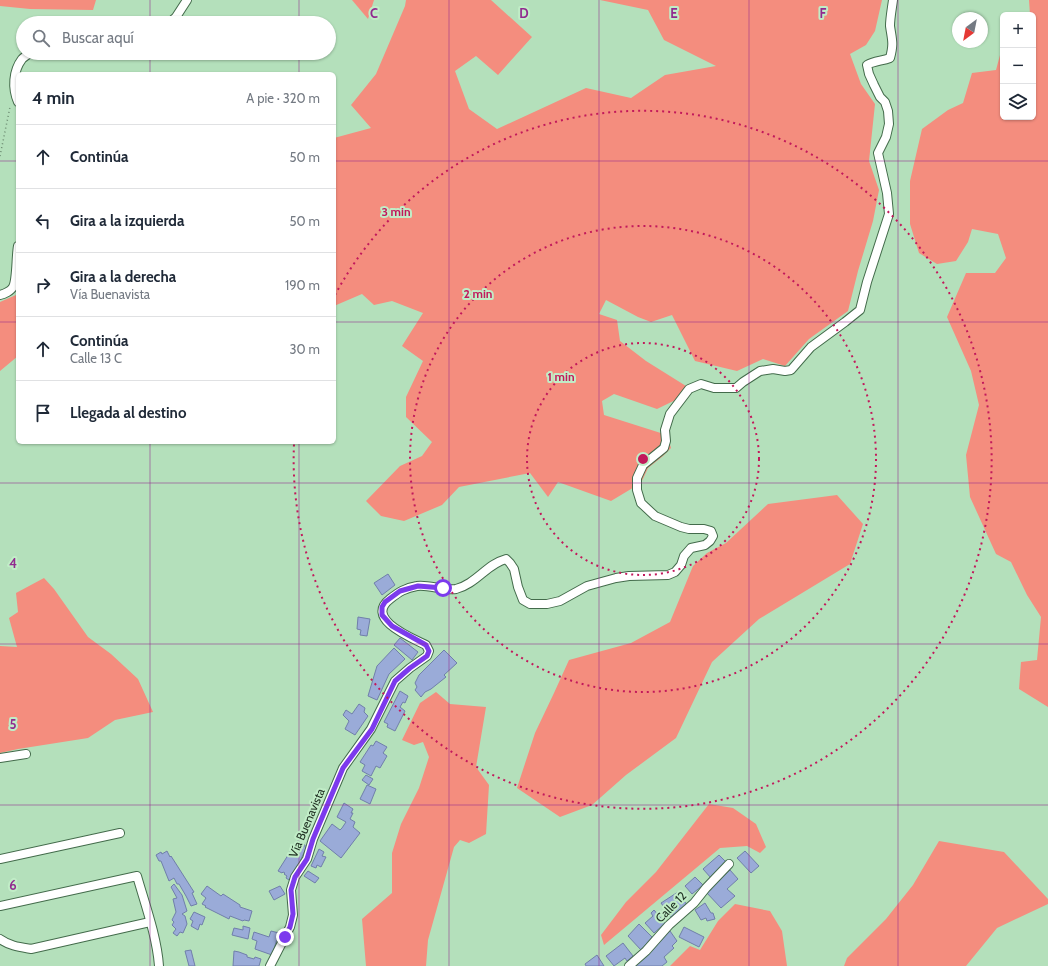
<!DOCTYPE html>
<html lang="es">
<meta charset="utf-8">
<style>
:root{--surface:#fff;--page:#f2f2f3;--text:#1f2937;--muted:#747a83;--line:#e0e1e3}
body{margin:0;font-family:Cabin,sans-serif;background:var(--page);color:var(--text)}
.controls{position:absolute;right:12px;top:12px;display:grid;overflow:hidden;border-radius:6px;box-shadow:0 1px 3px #0004}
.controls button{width:36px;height:36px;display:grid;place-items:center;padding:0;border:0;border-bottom:1px solid var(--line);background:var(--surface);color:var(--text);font:20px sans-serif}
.compass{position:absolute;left:952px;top:12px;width:36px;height:36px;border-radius:50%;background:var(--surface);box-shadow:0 1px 3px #0004;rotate:212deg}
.stop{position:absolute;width:12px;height:12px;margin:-9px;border:3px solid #7c3aed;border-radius:50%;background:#fff}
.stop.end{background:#7c3aed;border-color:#fff;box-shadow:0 1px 4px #0008}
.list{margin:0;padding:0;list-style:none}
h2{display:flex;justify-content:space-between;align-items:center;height:52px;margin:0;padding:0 16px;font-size:17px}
h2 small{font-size:13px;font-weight:400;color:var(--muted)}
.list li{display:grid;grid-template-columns:26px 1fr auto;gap:12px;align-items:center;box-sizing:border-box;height:64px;padding:0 16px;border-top:1px solid var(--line)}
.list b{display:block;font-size:15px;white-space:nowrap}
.list p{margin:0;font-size:13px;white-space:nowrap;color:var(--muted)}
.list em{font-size:13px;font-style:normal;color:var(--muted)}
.icon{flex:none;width:22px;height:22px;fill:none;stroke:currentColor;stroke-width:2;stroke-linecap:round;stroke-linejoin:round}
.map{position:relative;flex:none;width:1048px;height:966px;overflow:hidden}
.search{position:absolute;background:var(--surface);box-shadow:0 1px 3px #0004;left:16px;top:16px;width:320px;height:44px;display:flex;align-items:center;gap:10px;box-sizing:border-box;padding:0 14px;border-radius:22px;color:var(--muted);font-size:15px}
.panel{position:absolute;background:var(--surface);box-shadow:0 1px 3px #0004;left:16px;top:72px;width:320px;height:372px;border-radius:6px}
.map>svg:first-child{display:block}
.green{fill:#f48d7e}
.building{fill:#9aabd8;stroke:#707faa}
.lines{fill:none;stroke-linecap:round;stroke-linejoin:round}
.minor-casing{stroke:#436b4b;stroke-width:10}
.path{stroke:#6c8b71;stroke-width:1.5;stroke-dasharray:1 3;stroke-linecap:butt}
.minor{stroke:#fff;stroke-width:8}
.route{stroke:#7c3aed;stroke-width:5}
.grid{fill:none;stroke:#912a8f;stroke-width:1;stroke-opacity:0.55}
.ring{fill:none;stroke:#c2185b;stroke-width:2;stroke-dasharray:2 4}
.labels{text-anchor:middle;stroke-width:4;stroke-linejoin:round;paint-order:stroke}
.street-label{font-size:12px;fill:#223325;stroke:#c1edc7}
.grid-label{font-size:13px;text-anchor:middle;font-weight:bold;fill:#912a8f;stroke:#c1edc7;stroke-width:4;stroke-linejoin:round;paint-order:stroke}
.centre{fill:#c2185b;stroke:#c1edc7;stroke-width:2}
.ring-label{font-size:12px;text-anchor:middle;font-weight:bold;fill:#c2185b;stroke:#c1edc7;stroke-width:4;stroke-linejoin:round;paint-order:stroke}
</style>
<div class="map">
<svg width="1048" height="966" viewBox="0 0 1048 966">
<rect width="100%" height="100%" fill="#b4e0bb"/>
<g class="green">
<path d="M0,0H96L93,10L30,9L0,6Z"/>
<path d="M352,0H374L368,19Z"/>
<path d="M406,0H491L532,37L498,75L476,56L455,71L469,109L497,129L586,88L631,98L665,75L716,66L664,40L648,10L600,0H882L875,31L866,45L850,54L861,84L875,104L869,161L879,190L873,221L858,271L848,311L809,339L785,366L763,359L737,371L695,361L672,315L651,322L638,317L606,300L599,314L617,320L620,341L646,361L694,391L657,409L614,394L602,401L604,415L667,435L671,448L663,456L648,468L641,483L611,501L558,482L548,497L530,473L459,487L442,505L404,521L381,516L366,501L400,466L422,456L432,442L406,417V397L423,361L402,346L423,313L392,301L374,305L362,294L334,306V138L371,128L351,105L376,74L405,6Z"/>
<path d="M1029,0H1048V707L1019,689L1021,662L1037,660L1041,617L1027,595L1011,562L996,554L970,497L966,455L979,405L971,371L947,317L966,273H995L1006,258L998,234L972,229L968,242L956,261L937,264L919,253L910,224V181L922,129L948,110L963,103L972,73L996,70L1003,44V117H1033V15H1030Z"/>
<path d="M18,286V356L0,371V302L16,295Z"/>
<path d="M837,495L863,524L850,564L759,619L712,662L676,738L626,775L592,805L560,817L517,788L535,733L554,693L569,660L631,643L670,622L693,566L707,553L726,543L768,504Z"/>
<path d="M44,578L54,589L88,637L111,654L138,679L153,712L115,720L88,738L18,749L0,753V646L17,647L9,618L18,612L16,593Z"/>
<path d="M436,692L450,704L486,707L476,767L489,785L486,834L469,843L460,840L454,847L428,940L426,966H366L362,919L392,893V853L401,824L419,788L429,757L423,742L414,745L402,740L420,703Z"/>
<path d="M709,804L733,808L756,824L766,847L760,853L747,846L720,848L604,945L601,935L626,902L656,872Z"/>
<path d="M939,841L1004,852L1048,899V904L997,928L966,966H844L847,958L886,919L913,885Z"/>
<path d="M735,904L770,911L782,931L787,966H670L690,946L700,950L718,921Z"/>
</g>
<g class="building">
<path d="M388,574L395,585L382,595L374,583Z"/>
<path d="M358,617L370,619L367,636L360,635L361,630L357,629Z"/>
<path d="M400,638L418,652L412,660L394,645Z"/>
<path d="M394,648L405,659L389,674L377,700L368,696L377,666Z"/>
<path d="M444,650L457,663L444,675L446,677L431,689L425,692L421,697L415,690L417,687L415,683L419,675Z"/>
<path d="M400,691L408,696L405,703L403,702L400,707L405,711L395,731L387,727L388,724L384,722Z"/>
<path d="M359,704L365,708L364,712L368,716L355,735L345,729L349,721L343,715L346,710L352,714Z"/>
<path d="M376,741L387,747L383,753L387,756L380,768L376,766L371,776L362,771L365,765L360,762L371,745L373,746Z"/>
<path d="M366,775L373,779L369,785L362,780Z"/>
<path d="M367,785L376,789L370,804L360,799Z"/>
<path d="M344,803L353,809L351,813H353L350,819L355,822L353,827L360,833L341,858L320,841L332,824L340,830L342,828L346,822L337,817Z"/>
<path d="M297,841L305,845V847L306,848L298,866L289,880L286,878L287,876L284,874L285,873L283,872L282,873L278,871Z"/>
<path d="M319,849L324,852L322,856L326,857L321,867L317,865L316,868L311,866Z"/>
<path d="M167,851L170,857L171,856L194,892L192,893L197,904L191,906L186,896L179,884H177L174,878L169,881L161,861H159L156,855L161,852L162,854Z"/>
<path d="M745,851L759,866L751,873L737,858Z"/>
<path d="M719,855L727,863L711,878L703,869Z"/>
<path d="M730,870L738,879L727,889L735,896L721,908L706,892Z"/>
<path d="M308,871L319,878L315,883L304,876Z"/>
<path d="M695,877L703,885L692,894L685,886Z"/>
<path d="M174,884L182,895L187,911L182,914L185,916L187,924L183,933L180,932L177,936L173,933L176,929L172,925L174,922L172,920L176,912L173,899L177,898L171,887Z"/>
<path d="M207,886L221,896L223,894L240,905V907L252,911L249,921L244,920L243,921L230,916L229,919L205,907L206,906L202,904L206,898L201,894Z"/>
<path d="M280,886L285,894L274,900L269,891Z"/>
<path d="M678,892L687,905L671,917L661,903Z"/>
<path d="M705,903L711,913H713L715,919L707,921L706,918L701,920L695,910Z"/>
<path d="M654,910L665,923L654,933L645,923L653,916L651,913Z"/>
<path d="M194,912L205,917L202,925L200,924L198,930L191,926L193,921L190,919Z"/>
<path d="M639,924L652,937L641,950L628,936Z"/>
<path d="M243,926L250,928L248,939L232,935L234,928L243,930Z"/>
<path d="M684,927L704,937L699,947L679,937Z"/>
<path d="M271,931L279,933L272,955L255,949L257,941L252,939L254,932L269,937Z"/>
<path d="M670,931L677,941L672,946L674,948L664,957L667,962L662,966H633L646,956Z"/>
<path d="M623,943L633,956L627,961L625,958L614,966L606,956Z"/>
<path d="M191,950L195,966H189L185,951Z"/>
<path d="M234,951L239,952L247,955V957L254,959L255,957L261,959L259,966H233Z"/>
<path d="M597,955L604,966H586L585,964Z"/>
</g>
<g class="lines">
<defs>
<g id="minor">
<path d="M169,23L176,17L187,0"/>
<path d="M18,102C12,88 13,71 22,59C24,57 27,55 30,53"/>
<path d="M0,295C4,294 11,291 13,287C17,280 16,256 18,246"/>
<path d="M0,758L26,754"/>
<path d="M0,859L120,833"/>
<path d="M0,906L137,876C145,904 157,937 159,966"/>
<path d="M0,939C10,946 19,947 31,949L150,922"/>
<path d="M270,966L290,927L293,915L291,890L295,877L307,859L313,839L343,768L371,729L395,681L410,668L427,656L429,651L426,645C412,638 364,619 390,599C399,592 405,588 417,586C427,584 445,591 456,589C476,584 487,564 506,559L510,563L514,569L518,587L523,600L530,604H547L560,601L587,586L616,578L629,576L668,575L675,572L681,565L684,556L691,548L705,545L710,541L713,536L711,531L704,529H689L681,527L655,516L641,503L637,490V478L643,465L664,448L666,441L665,430L670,414L689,389L701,384L714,388H736L743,382L760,371L773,369L785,371L791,370L811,347L845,322L860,310L867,282L889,214L887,193L878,153L886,137L889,124L888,111L885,102L880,97L874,85L869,74L867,65C874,61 882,61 890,58C894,43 892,40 890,26C890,18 892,8 893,0"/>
<path d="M629,966L646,951L669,925L694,903L706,888L729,864"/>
</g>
</defs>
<use href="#minor" class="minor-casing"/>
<path class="path" d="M0,156L10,107"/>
<use href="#minor" class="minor"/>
</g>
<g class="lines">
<path class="route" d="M285,937L290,927L293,914L291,890L295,877L307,859L313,839L343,768L372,729L395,681L410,668L427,656L429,651L426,645L392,626L382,615V607L385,602L400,591L418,586L443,588"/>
</g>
<path class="grid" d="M150,0V23M299,0V23M449,0V966M599,0V966M749,0V966M898,0V966M150,53V74M299,53V74M0,161H18M334,161H1048M0,322H18M334,322H1048M150,442V966M299,442V966M0,483H1048M0,644H1048M0,805H1048"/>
<g class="ring">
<circle cx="643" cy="459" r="116"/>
<circle cx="643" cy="459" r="233"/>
<path d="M335 295A349 349 0 1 1 294 444"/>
</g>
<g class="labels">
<g class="street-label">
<text transform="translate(307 823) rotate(-67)" y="4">Vía Buenavista</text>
<text transform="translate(671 907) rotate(-45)" y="4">Calle 12</text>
</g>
</g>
<g class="grid-label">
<text x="374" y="18">C</text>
<text x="524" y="18">D</text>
<text x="674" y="18">E</text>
<text x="823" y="18">F</text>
<text x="13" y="568">4</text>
<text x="13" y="729">5</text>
<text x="13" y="890">6</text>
</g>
<circle cx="643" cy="459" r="6" class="centre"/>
<g class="ring-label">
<text x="396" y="216">3 min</text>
<text x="478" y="298">2 min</text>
<text x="561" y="381">1 min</text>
</g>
</svg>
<div class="controls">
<button>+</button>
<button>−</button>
<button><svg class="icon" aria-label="layers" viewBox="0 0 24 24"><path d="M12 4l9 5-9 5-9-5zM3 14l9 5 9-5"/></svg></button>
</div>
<svg class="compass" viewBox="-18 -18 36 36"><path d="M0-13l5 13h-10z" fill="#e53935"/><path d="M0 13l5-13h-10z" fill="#747a83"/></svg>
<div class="stop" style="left:443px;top:588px"></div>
<div class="stop end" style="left:285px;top:937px"></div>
<div class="search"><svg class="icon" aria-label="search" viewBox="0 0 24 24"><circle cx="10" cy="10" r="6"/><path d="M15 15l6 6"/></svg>Buscar aquí</div>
<section class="panel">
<h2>4 min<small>A pie · 320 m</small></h2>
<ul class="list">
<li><svg class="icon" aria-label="ahead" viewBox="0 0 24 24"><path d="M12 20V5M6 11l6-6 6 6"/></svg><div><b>Continúa</b></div><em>50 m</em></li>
<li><svg class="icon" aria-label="left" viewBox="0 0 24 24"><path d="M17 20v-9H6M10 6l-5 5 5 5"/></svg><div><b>Gira a la izquierda</b></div><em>50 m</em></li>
<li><svg class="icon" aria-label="right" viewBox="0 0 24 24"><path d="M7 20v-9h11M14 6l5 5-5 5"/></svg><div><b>Gira a la derecha</b><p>Vía Buenavista</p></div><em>190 m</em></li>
<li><svg class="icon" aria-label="ahead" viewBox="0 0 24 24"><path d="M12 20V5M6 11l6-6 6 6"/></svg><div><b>Continúa</b><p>Calle 13 C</p></div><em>30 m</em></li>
<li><svg class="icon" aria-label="arrive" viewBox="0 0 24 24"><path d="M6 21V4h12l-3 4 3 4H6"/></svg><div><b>Llegada al destino</b></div></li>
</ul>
</section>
</div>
